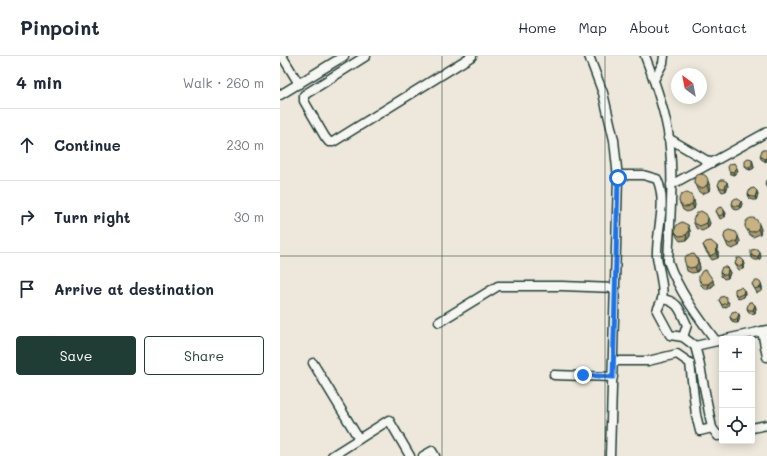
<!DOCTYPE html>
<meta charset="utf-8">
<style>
:root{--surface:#fff;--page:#f6f6f7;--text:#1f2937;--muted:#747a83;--line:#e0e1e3;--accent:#1f3d34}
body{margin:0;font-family:Mali,sans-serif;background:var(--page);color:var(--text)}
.controls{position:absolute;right:12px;bottom:12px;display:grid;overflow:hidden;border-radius:4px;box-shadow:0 2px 10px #0003}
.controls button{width:36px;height:36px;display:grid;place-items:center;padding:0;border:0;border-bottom:1px solid var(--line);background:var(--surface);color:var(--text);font:20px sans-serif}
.compass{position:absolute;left:391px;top:12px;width:36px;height:36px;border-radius:50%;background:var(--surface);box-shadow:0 2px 10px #0003;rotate:328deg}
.stop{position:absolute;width:12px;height:12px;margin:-9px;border:3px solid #1a73e8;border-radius:50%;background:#fff}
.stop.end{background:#1a73e8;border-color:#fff;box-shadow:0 1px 4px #0008}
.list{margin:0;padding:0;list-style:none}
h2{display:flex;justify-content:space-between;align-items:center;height:52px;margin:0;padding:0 16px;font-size:17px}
h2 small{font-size:13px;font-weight:400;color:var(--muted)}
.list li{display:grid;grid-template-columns:26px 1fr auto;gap:12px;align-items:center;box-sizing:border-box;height:72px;padding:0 16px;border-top:1px solid var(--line)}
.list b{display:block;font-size:15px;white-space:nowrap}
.list em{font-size:13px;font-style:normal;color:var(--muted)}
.actions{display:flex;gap:8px;padding:12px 16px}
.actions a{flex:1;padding:9px 0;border:1px solid var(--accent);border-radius:4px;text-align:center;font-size:14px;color:var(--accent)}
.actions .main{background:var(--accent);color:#fff}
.icon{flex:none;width:22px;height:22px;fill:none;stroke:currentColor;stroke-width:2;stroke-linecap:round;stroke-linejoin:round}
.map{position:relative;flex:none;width:487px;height:400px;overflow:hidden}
header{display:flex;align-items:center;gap:24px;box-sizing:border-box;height:56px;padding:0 20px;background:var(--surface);border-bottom:1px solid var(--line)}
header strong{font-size:19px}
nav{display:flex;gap:22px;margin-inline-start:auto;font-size:14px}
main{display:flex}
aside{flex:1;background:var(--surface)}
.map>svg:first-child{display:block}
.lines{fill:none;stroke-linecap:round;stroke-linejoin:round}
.minor-casing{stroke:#1f3d34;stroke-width:11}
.minor{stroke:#f6f6f2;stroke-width:8}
.wall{fill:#ad986f;stroke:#1f3d34}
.shaded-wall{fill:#8d7c5a;stroke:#1f3d34}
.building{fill:#c9b181;stroke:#1f3d34}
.route{stroke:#1a73e8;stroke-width:5}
.grid{fill:none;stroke:#1f3d34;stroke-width:1;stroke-opacity:0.55}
</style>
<header>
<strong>Pinpoint</strong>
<nav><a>Home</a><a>Map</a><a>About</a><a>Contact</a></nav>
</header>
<main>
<aside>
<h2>4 min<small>Walk · 260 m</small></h2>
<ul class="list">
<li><svg class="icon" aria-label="ahead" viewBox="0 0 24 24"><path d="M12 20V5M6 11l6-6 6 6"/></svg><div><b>Continue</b></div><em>230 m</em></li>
<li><svg class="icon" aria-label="right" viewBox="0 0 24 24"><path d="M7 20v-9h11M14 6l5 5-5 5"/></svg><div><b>Turn right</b></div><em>30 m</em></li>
<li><svg class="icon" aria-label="arrive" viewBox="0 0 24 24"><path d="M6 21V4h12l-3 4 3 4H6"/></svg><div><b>Arrive at destination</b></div></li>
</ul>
<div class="actions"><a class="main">Save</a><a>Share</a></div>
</aside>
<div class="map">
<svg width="487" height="400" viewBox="0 0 487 400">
<rect width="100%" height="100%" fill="#ede8db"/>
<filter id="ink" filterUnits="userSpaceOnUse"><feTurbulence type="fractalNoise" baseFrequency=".025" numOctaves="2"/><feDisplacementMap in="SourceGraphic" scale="8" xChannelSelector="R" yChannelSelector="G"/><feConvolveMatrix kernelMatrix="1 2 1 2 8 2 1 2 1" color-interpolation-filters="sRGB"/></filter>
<g filter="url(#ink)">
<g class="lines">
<defs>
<g id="minor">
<path d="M2,0L19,28"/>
<path d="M86,0L24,39V45L45,81L49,86H53L192,0"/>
<path d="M309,0L323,37L334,84L338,122L330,400"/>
<path d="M365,0C375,26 385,54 389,82C394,123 390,164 388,205C398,234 418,261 436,285"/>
<path d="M374,24L383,7L384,0"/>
<path d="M0,39L64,0"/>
<path d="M388,82L431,107L391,129"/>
<path d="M431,107L487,76"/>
<path d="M338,119H363L377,123C388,147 376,175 377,200C378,211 385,233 382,243C381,247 378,251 377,255L390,279L403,281L415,290"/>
<path d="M382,243C399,245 400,255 407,269L403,281"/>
<path d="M159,266L218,230H282L335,232"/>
<path d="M482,275L487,301"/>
<path d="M446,283L487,274"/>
<path d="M442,284L415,290L419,305L432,372L438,380L442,379"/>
<path d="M334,305H368L397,298L410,307L416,359L420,375L432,372"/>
<path d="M33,307L79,383"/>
<path d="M274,319L333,321"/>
<path d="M472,372L487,369"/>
<path d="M52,400L109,364L130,400"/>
<path d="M143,400L152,395L155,400"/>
</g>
</defs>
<use href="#minor" class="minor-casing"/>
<use href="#minor" class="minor"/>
</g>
<g class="wall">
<path d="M487,95V105L486,106L481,103L480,100Z"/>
<path d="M472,103L473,107L474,112L470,114L467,113L465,110Z"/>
<path d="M449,115H458L454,119L451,118Z"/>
<path d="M414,126L430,130L429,135L422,138L418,135Z"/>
<path d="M438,129L448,130L446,135L442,136L440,133Z"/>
<path d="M468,138L478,139L476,144H472L469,142Z"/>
<path d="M399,145L415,149L414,153L407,156L403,154Z"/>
<path d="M452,148H462L460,153L456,154L453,151Z"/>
<path d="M436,155L446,157L445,161L440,163Z"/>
<path d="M414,167H430L428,172L422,175L416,172Z"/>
<path d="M465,169L481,173L480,178L473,181L469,178Z"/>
<path d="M410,174V180L407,184L400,185L397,181L395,176Z"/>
<path d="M444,181L460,185L459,190L452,193L448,191Z"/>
<path d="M423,189L438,194V202L432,204L425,194Z"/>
<path d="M471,198L481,201L479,204H475L472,202Z"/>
<path d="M417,202L419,207L420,212L417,216L412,217L407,215L406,210Z"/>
<path d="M455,208H465L463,213L459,214Z"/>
<path d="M448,213L450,217L448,222L444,223L441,220L440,216Z"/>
<path d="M419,224L434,229L429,233H425L421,229Z"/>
<path d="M481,227L482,231V235L477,237L472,228Z"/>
<path d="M455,237H465L464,241L459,243L456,240Z"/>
<path d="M439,244L449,246L448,250L443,252Z"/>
<path d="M475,249L476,252L475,257L471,258L468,255L467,252Z"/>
<path d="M450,261H460L458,267H454L451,264Z"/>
</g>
<g class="shaded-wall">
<path d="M487,101V105L486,106L485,103Z"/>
<path d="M472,103L473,107L474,112L470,114L469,111Z"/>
<path d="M457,112L458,115L454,119L453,116Z"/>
<path d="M428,125L430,130L429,135L427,130Z"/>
<path d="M447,126L448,130L446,135L445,132Z"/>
<path d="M477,135L478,139L476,144L475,141Z"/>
<path d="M414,144L415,149L414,153L412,148Z"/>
<path d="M461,145L462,148L460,153L459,150Z"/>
<path d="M444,154L446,157L445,161L444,158Z"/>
<path d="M428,162L430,167L428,172L427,167Z"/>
<path d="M479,168L481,173L480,178L478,173Z"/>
<path d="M408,169L410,174V180L407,184L406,179Z"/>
<path d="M458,180L460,185L459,190L457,185Z"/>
<path d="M437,190L438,194V202L436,197Z"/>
<path d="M480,197L481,201L479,204L478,201Z"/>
<path d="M417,202L419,207L420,212L417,216L415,211Z"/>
<path d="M464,205L465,208L463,213L462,210Z"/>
<path d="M448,213L450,217L448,222L447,219Z"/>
<path d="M433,224L434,229L429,233L428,228Z"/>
<path d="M481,227L482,231V235L481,231Z"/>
<path d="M464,234L465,237L464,241L463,238Z"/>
<path d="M475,249L476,252L475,257L473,254Z"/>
<path d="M459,258L460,261L458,267L457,263Z"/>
</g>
<g class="building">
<path d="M482,94H486L487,95V101L485,103L480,100Z"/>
<path d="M468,102L472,103V109L469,111L465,110V104Z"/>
<path d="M454,107L457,112L453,116L449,115L448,111L450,108Z"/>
<circle cx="421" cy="125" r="7"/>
<path d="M440,124H444L447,126L445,132H441L438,129Z"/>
<path d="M486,124H487V132L485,129Z"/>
<path d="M474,132L477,135L475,141H471L468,138L470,133Z"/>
<circle cx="406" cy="144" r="7"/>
<path d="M456,142L461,145L459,150H455L452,148L453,144Z"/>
<path d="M442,151L444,154V158L439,160L436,155L438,152Z"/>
<path d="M421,155L426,158L428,162L427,167L420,170L414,167L413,163L417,157Z"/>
<circle cx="472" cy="169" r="7"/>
<path d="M402,166L408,169L409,175L406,179L399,180L395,176V172L398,168Z"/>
<path d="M449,174L456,176L458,180L457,185L450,188L446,186L444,181L445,176Z"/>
<path d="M431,185L437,190L436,197L430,200L423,189L426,186Z"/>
<path d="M477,193L480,197L478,201H474L471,198V194Z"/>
<path d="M414,198L417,202L418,207L415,211L410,212L406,210L404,203L407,199Z"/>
<path d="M457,202H461L464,205L462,210H458L455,208Z"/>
<path d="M442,211H446L448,213L447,219H443L440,216Z"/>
<path d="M426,214L433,224L428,228H423L419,224V220L422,215Z"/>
<path d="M474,225H478L481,227V231L475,233L472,228Z"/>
<path d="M461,231L464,234L463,238L458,240L455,237V233Z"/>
<path d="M445,240L447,243V247L442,249L439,244L441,241Z"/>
<path d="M469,246H472L475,249L473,254H469L467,252Z"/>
<path d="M456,255L459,258L457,263L453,264L450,261L452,256Z"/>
</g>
</g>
<g class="lines" filter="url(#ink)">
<path class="route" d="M303,319L333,321L338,122"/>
</g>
<path class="grid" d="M162,0V400M325,0V400M0,200H487"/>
</svg>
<div class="controls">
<button>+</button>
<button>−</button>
<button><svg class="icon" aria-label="locate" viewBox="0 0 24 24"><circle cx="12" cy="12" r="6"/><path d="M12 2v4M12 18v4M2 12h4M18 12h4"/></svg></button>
</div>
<svg class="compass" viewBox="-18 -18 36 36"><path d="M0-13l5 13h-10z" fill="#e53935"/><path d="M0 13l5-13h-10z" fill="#747a83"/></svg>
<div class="stop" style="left:338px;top:122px"></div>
<div class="stop end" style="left:303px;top:319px"></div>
</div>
</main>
